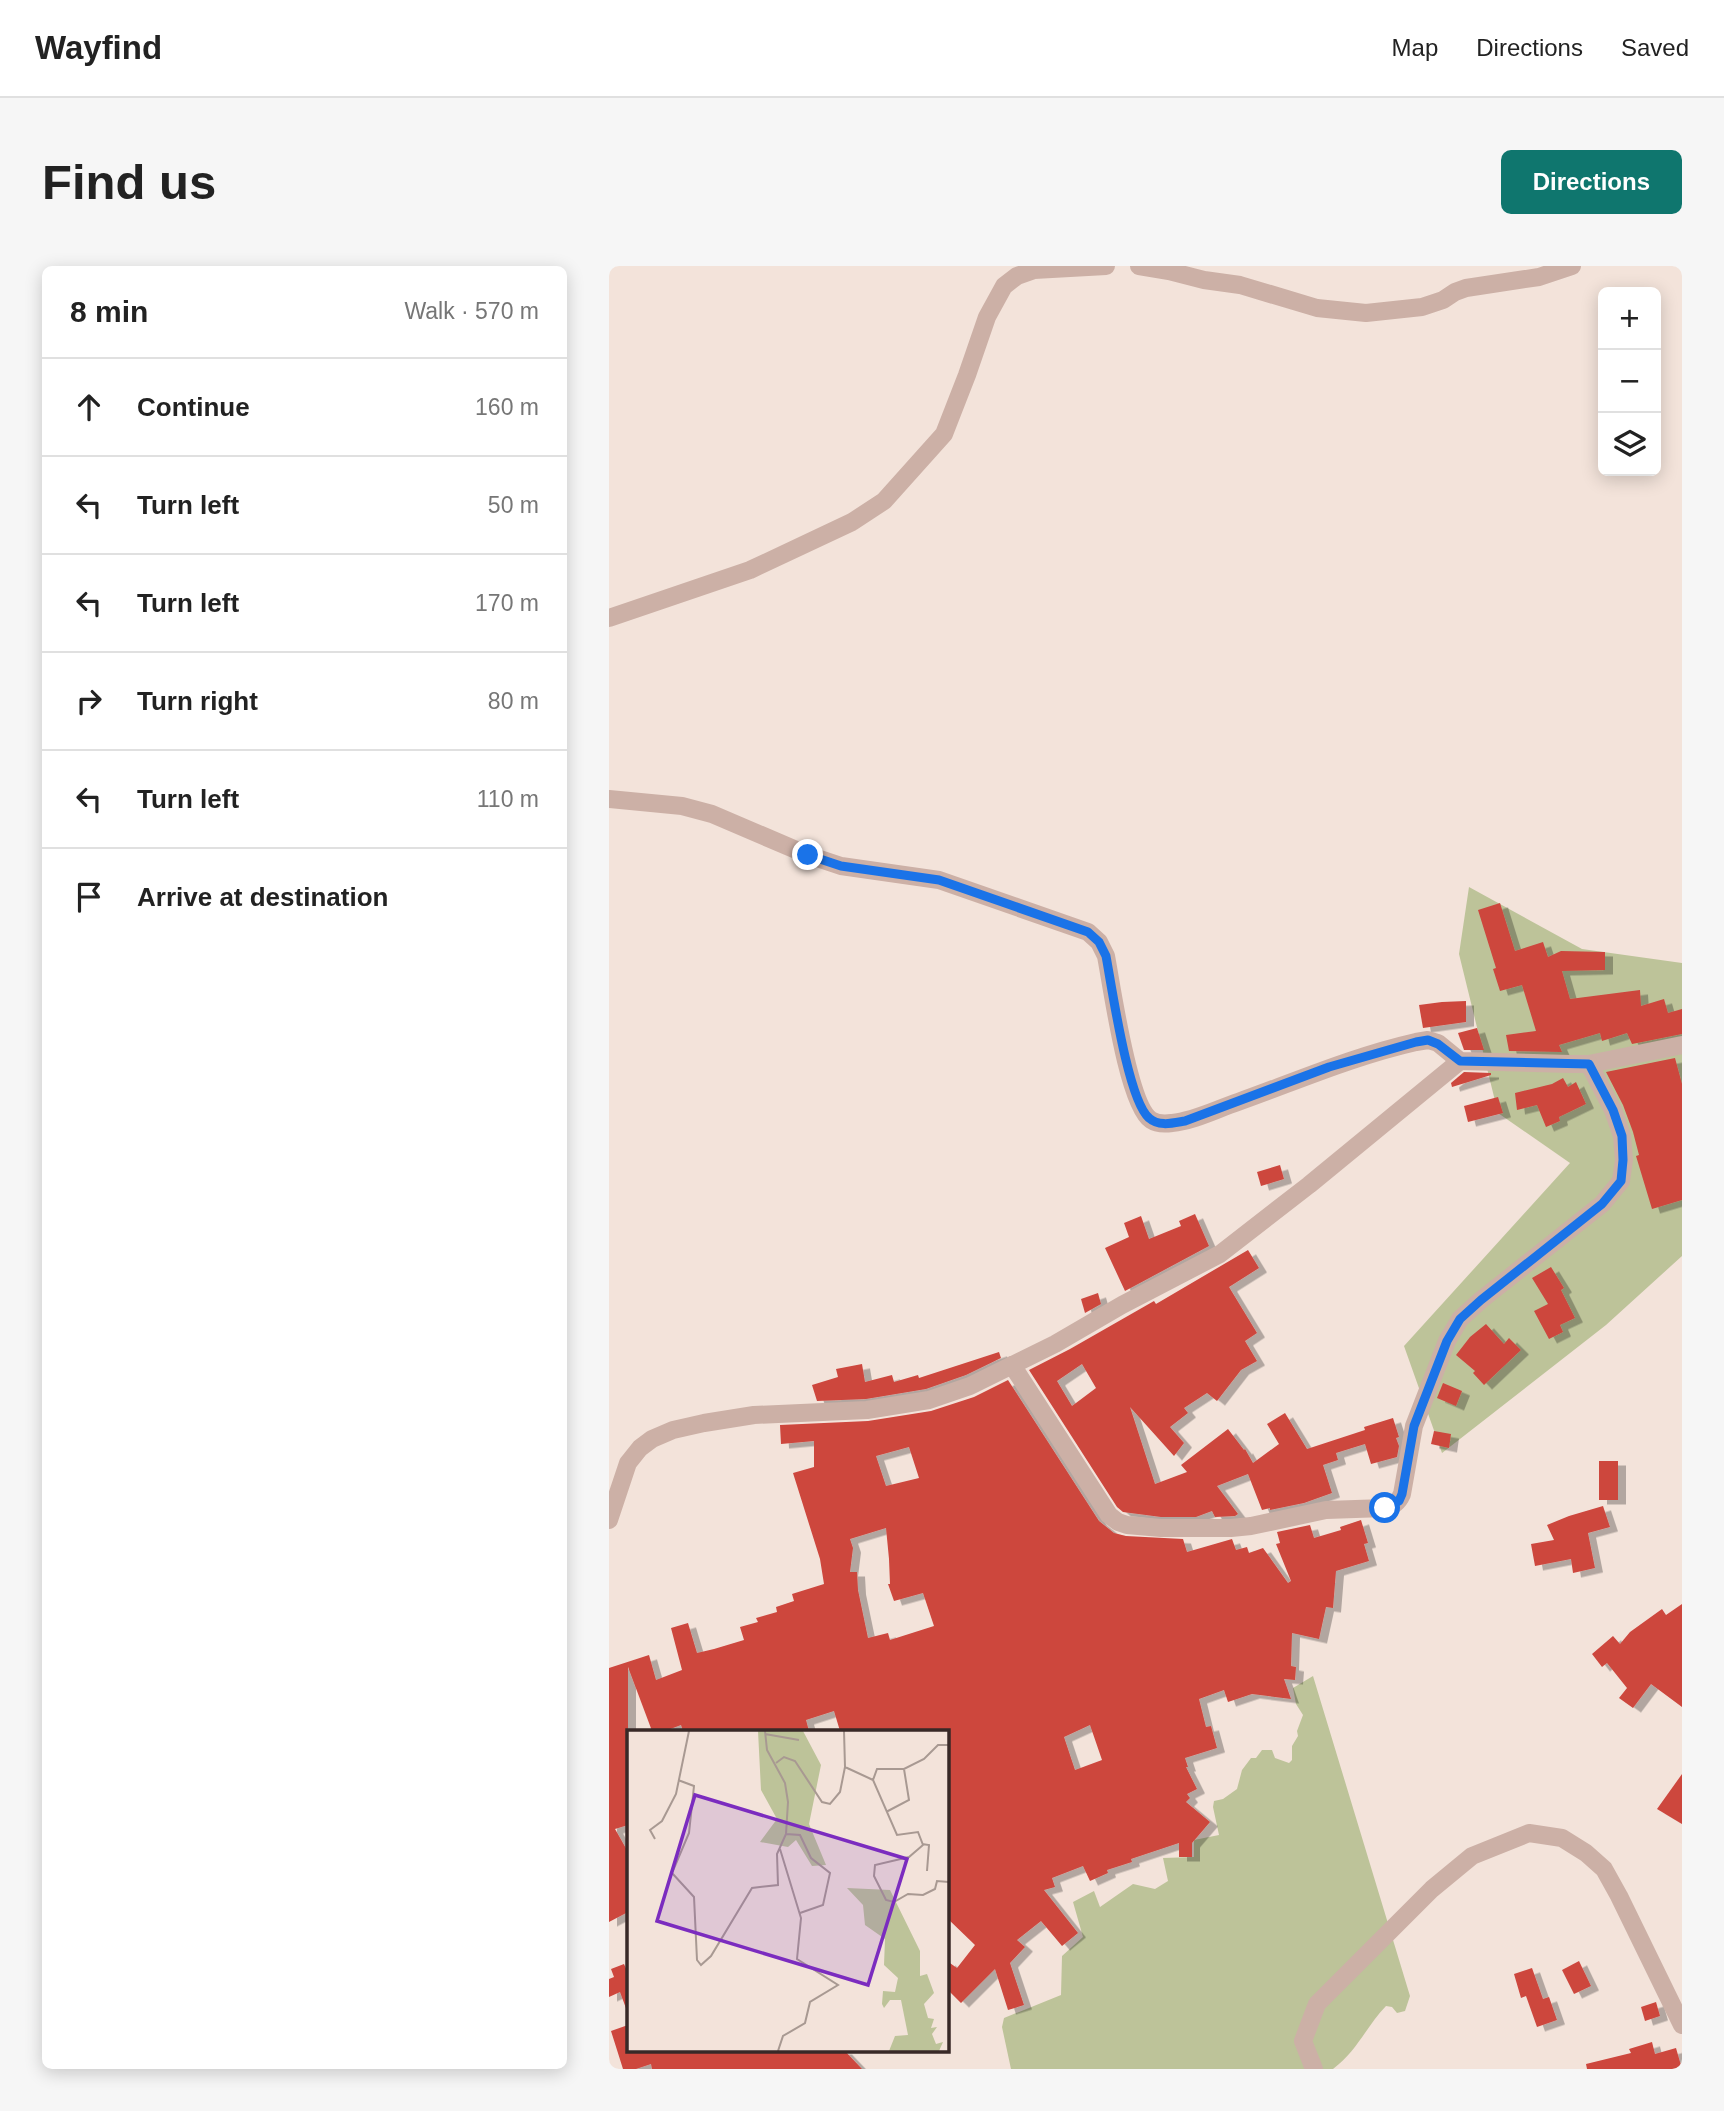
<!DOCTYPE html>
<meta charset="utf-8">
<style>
:root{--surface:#fff;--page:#f6f6f6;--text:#222;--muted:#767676;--line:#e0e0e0;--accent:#0f766e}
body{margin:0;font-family:Arial,sans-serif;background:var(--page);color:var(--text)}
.controls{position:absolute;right:21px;top:21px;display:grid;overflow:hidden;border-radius:10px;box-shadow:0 4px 18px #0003}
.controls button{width:63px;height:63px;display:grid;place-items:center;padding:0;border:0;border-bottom:2px solid var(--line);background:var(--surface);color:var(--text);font:35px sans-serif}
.stop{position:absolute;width:21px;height:21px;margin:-16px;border:5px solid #1a73e8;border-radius:50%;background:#fff}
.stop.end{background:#1a73e8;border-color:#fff;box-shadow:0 2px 7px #0008}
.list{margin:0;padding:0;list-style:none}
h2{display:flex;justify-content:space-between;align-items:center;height:91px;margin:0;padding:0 28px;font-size:30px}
h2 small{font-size:23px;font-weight:400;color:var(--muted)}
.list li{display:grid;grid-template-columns:46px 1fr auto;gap:21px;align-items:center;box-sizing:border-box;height:98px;padding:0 28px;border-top:2px solid var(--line)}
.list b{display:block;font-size:26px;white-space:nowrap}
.list em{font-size:23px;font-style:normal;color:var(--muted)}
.icon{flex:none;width:38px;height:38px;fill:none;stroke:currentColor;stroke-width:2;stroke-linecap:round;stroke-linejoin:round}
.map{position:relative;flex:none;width:1073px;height:1803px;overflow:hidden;border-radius:10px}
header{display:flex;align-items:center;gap:42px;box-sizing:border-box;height:98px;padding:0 35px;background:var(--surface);border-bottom:2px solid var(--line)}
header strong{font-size:33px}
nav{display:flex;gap:38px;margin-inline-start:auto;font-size:24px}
.intro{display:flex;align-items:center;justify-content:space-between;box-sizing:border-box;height:168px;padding:0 42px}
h1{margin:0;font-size:49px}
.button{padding:18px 32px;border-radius:10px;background:var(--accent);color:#fff;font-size:24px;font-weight:700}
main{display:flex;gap:42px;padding:0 42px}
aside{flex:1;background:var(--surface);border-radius:10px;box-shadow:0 4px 18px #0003}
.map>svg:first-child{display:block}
.green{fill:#bdc399}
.building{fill:#cd463e;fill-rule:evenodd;filter:url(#shadow)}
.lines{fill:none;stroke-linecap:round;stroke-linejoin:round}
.minor{stroke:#ccb0a6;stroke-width:18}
.route{stroke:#1a73e8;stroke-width:9}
.inset-road{fill:none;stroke:#a89992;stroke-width:2}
.view{fill:#7b2cbf;fill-opacity:0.15;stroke:#7b2cbf;stroke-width:3.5}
.inset-edge{fill:none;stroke:#382927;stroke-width:3.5}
</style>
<header>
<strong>Wayfind</strong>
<nav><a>Map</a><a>Directions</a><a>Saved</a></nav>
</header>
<div class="intro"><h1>Find us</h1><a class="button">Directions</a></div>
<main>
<aside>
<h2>8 min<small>Walk · 570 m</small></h2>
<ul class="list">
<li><svg class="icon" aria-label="ahead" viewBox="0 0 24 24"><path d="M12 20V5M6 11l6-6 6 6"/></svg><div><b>Continue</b></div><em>160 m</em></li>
<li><svg class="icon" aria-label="left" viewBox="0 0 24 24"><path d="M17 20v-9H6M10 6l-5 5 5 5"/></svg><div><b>Turn left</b></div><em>50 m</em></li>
<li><svg class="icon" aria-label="left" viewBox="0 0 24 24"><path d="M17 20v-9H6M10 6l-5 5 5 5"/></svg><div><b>Turn left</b></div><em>170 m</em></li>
<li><svg class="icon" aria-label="right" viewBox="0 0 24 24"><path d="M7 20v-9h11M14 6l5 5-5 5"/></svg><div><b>Turn right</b></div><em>80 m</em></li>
<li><svg class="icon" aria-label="left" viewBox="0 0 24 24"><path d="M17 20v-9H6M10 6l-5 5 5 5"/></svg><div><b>Turn left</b></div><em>110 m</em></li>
<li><svg class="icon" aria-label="arrive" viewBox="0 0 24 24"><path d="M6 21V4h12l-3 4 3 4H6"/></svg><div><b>Arrive at destination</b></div></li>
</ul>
</aside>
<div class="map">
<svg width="1073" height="1803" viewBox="0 0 1073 1803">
<defs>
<filter id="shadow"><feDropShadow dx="8" dy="4.5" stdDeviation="0" flood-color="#0004"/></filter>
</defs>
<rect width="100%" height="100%" fill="#f3e3da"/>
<g class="green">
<path d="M860,621L973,683L1073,697V990L997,1059L833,1187L795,1080L961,897L889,847L850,688Z"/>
<path d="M704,1410L801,1730L796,1745L788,1747L783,1741L777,1740C757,1761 748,1785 724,1803H402L393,1761L395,1752L452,1729L453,1690L474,1671L464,1636L485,1625L491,1641L524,1618L546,1623L559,1615L554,1592L585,1591V1574L610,1569L604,1541L605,1535L614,1533L628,1523L633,1504L642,1492H647L653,1484H663L666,1492L680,1497L683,1494V1480L689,1470L688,1465L694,1449L687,1438L684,1422Z"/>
</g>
<g class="building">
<path d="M891,637L906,685L934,676L939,691L952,685L996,686V704L953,705L961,733L1031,724L1032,740L1055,733L1059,747L1073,743V768L1023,778L1018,767L993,775L991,767L950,779L953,786L900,785L897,769L927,765L913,719L891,725L884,703L887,702L869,644Z"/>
<path d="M857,735V756L814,762L810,739L833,736Z"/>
<path d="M868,762L875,784H855L849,767Z"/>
<path d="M1066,792L1073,818V934L1043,943L1027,890L1030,889L1024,866L1014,839L997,806Z"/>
<path d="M855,806L882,807V809L843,821L842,817Z"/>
<path d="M954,812L959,821L967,816L977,838L950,851L951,855L937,861L928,839L908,844L906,827L943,818Z"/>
<path d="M889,831L894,847L859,856L855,840Z"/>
<path d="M671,899L675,913L652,920L648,906Z"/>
<path d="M586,948L600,980L516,1025L496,982L520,971L515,957L532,950L540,973L572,960L570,955Z"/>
<path d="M639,984L650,1002L620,1021L648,1067L636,1075L648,1095L632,1104L608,1135L598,1127L575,1142L579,1147L561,1161L575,1177L565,1190L521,1141L546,1218L578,1206L572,1199L619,1163L635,1184L636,1183L644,1197L670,1178L658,1158L676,1147L698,1183L756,1164L755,1161L784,1152L790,1171L787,1172L790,1180L788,1191L762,1198L756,1178L727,1187L729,1194L714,1199L723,1227L695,1237L661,1244V1242L653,1244L639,1208L608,1220L629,1248L626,1250L606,1251L603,1245L587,1251H552L514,1246L508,1241L420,1104L461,1083L545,1035L547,1038ZM473,1098L487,1122L463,1140L448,1115Z"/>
<path d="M942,1001L955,1022L952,1024L966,1052L951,1059L954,1066L940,1073L925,1045L939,1038L923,1012Z"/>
<path d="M489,1027L492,1038L476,1047L472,1033Z"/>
<path d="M877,1058L895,1078L900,1072L912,1084L875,1119L864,1107L866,1105L847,1089L861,1071Z"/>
<path d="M390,1086L392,1092L357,1109L317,1123L257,1133L208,1135L203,1119L229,1111L227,1103L253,1098L256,1116L283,1109L285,1116L309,1109L310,1112Z"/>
<path d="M399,1114L490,1255L505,1267L517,1270L574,1273L578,1286L623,1273L627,1284L638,1281L640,1287L654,1282L679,1317L682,1315L667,1278L671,1277L668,1266L701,1259L705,1272L732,1264L731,1261L752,1254L759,1277L755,1278L760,1295L727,1305L724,1342L717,1341L710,1373L683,1367L682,1400L687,1401L686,1414L675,1413L682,1433L643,1428L619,1436L615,1424L590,1433L597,1461L602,1460L608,1482L576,1492L579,1501H577L588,1523L578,1528L581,1532L577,1536L601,1556L583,1577V1591H570V1577L522,1593L523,1596L498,1604L499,1607L481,1615L474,1600L443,1612L446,1621L435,1624L469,1667L453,1680L432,1655L408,1674L416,1681L401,1697L415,1739L399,1744L386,1703L352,1737L338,1723V1695L348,1702L366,1679L338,1652V1465H231L225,1445L197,1454L200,1465H74L72,1459L56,1465H43L19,1401V1559L6,1563L19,1586V1646L0,1656V1402L40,1389L47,1414L73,1404L62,1362L79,1357L88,1387L105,1383L135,1374L131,1361L149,1356L147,1352L168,1346L167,1341L185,1335L183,1328L215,1318L211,1293L184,1207L205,1201V1175L172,1178L171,1159L259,1155L322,1145L365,1131ZM300,1181L310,1212L277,1220L267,1190ZM277,1262L280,1293L281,1318H279L285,1335L314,1327L325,1360L281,1374L279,1367L259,1372L249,1324L248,1306H241L244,1282L241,1273ZM481,1459L493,1494L466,1504L455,1471Z"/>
<path d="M834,1117L853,1125L847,1140L828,1132Z"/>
<path d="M825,1165L842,1168L840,1182L822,1178Z"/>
<rect x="990" y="1195" width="19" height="39"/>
<path d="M994,1240L1001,1261L979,1267L986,1302L964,1307L962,1293L926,1300L922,1278L945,1274L938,1259L960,1250Z"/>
<path d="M1073,1338V1441L1042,1418L1024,1442L1010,1432L1018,1422L998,1397L993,1401L983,1388L1004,1370L1011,1378L1021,1366L1053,1343L1057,1349Z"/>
<path d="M1073,1508V1558L1048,1543Z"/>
<path d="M970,1695L982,1720L965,1728L953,1704Z"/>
<path d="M15,1698L19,1707L18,1745L11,1726L0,1731V1713L5,1711L2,1703Z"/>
<path d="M923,1702L934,1733L940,1731L948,1754L928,1761L917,1730L912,1732L905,1708Z"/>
<path d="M1047,1736L1051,1750L1036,1755L1032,1741Z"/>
<path d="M19,1759V1784H235L253,1803H43L42,1798L27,1803H14L2,1765Z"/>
<path d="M1043,1776L1046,1788L1067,1782L1073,1803H978L977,1798L1022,1787L1020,1783Z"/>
</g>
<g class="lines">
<g class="minor">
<path d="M530,0L560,5L595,14L631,19L708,42L757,47L813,41L834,34L846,26L857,22L930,11L963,0"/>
<path d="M0,352L141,304L243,256L275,235L335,168L358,109L378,51L395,20L408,10L425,4L497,0"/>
<path d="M0,533L73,540L103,548L199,589L232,600L330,614L479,666L490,676L497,690C503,721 519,839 542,854C548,858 556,858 563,857C585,855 608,843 629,836C688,815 745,790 807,776L819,774L829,777L851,795L962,798H980L1073,779"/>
<path d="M403,1099L500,1249L509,1256L518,1259L552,1262H622L642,1260L717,1244L776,1242C785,1239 789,1237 793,1228L805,1160L838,1075L851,1053L872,1034L993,938L1012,915L1015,894L1013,870L1004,844L980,798"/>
<path d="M0,1254L19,1197L31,1182L43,1173L64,1164L95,1157L145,1149L258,1144L320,1134L361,1120L446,1078L513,1039L611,988L700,919L851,795"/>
<path d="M705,1803L694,1775L708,1738L823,1623L863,1590L920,1567L953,1572L977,1587L995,1603L1010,1630L1073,1759"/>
</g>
</g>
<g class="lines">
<path class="route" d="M199,589L232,600L330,614L479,666L490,676L497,690C503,722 519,834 540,852C550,861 564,857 576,855L720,801L807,776L819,774L829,778L851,795L980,798L1004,844L1013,870L1014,894L1012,915L993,938L872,1034L851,1053L838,1075L805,1160L793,1228L790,1235L776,1242"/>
</g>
<g transform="translate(18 1464)">
<rect width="322" height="322" fill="#f3e3da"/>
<path d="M131,1H176L194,35L182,94L199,135L185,136L169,110L161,117L133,112L150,89L134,60ZM220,158L263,160L293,221V246L300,244L307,263L297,274L301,288L307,289L304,298L310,297L305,304L309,314L316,312L312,321H262L268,306L281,305L274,270H263L257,278L255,274L256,261L268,262L271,248L257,235L258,209L238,195L236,175Z" fill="#bdc399"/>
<path class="inset-road" d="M138,4L172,10M322,15H311L297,29L277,39H250L246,50L270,105L291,102L296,115L282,127L248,135L247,146L259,170L267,172L281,164L296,165L308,159L310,151L322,152M149,33L157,27L168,31L195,72L203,74L213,62L218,37L217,1M218,37L246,50M51,50L67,56L62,103L45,143L67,167L70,230L74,235L84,226L125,158L151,155L150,124L159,104L161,72L158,53L140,20L138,1M259,82L282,70L277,39M159,104L173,105L184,128L203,143L196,175L173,183M28,109L23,100L35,91L49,64L62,1M295,114L302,115L300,141M151,321L156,306L178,293L183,272L211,255L170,229L174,188L153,119"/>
<path class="view" d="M68,65L280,129L241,255L30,191Z"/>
<rect width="322" height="322" class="inset-edge"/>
</g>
</svg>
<div class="controls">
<button>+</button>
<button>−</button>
<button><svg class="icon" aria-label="layers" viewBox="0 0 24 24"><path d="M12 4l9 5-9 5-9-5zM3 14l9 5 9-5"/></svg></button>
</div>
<div class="stop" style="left:776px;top:1242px"></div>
<div class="stop end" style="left:199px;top:589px"></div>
</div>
</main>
